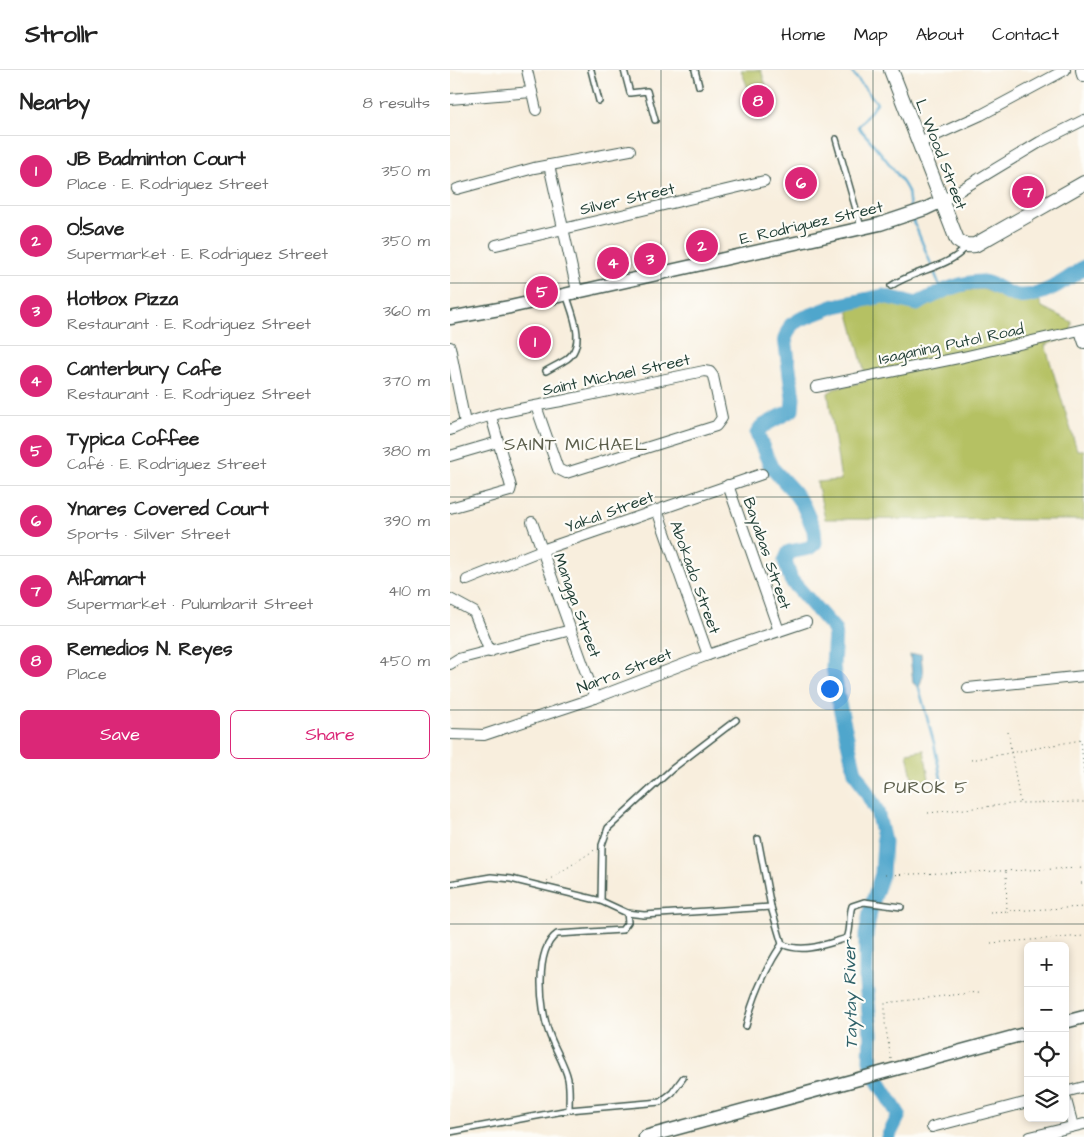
<!DOCTYPE html>
<meta charset="utf-8">
<style>
:root{--surface:#fff;--page:#f2f2f2;--text:#222;--muted:#767676;--line:#e0e0e0;--accent:#db2777}
body{margin:0;font-family:"Architects Daughter",sans-serif;background:var(--page);color:var(--text)}
.controls{position:absolute;right:15px;bottom:15px;display:grid;overflow:hidden;border-radius:8px;box-shadow:0 2px 8px #0003}
.controls button{width:45px;height:45px;display:grid;place-items:center;padding:0;border:0;border-bottom:1px solid var(--line);background:var(--surface);color:var(--text);font:25px sans-serif}
.you{position:absolute;left:379px;top:618px;width:18px;height:18px;margin:-12px;border:4px solid #fff;border-radius:50%;background:#1a73e8;box-shadow:0 0 0 8px #1a73e833}
.badge{display:grid;place-items:center;width:32px;height:32px;border-radius:50%;background:var(--accent);color:#fff;font-size:16px;font-weight:700}
.pin{position:absolute;translate:-50% -50%;border:2px solid #fff;box-shadow:0 1px 5px #0006}
.list{margin:0;padding:0;list-style:none}
h2{display:flex;justify-content:space-between;align-items:center;height:65px;margin:0;padding:0 20px;font-size:21px}
h2 small{font-size:16px;font-weight:400;color:var(--muted)}
.list li{display:grid;grid-template-columns:32px 1fr auto;gap:15px;align-items:center;box-sizing:border-box;height:70px;padding:0 20px;border-top:1px solid var(--line)}
.list b{display:block;font-size:19px;white-space:nowrap}
.list p{margin:0;font-size:16px;white-space:nowrap;color:var(--muted)}
.list em{font-size:16px;font-style:normal;color:var(--muted)}
.actions{display:flex;gap:10px;padding:15px 20px}
.actions a{flex:1;padding:11px 0;border:1px solid var(--accent);border-radius:8px;text-align:center;font-size:18px;color:var(--accent)}
.actions .main{background:var(--accent);color:#fff}
.icon{flex:none;width:28px;height:28px;fill:none;stroke:currentColor;stroke-width:2;stroke-linecap:round;stroke-linejoin:round}
.map{position:relative;flex:none;width:634px;height:1067px;overflow:hidden}
header{display:flex;align-items:center;gap:30px;box-sizing:border-box;height:70px;padding:0 25px;background:var(--surface);border-bottom:1px solid var(--line)}
header strong{font-size:24px}
nav{display:flex;gap:28px;margin-inline-start:auto;font-size:18px}
main{display:flex}
aside{flex:1;background:var(--surface)}
.map>svg:first-child{display:block}
.green{fill:#b5c163;stroke:#6a7f4c}
.water{fill:#4fa6cc;stroke:#377280}
.lines{fill:none;stroke-linecap:round;stroke-linejoin:round}
.stream{stroke:#4fa6cc;stroke-width:2.5}
.river{stroke:#4fa6cc;stroke-width:15}
.service-casing{stroke:#40584d;stroke-width:8}
.minor-casing{stroke:#40584d;stroke-width:12}
.tertiary-casing{stroke:#40584d;stroke-width:15}
.secondary-casing{stroke:#40584d;stroke-width:16}
.path{stroke:#40584d;stroke-width:1;stroke-dasharray:1 4;stroke-linecap:butt}
.service{stroke:#fff;stroke-width:5}
.minor{stroke:#fff;stroke-width:10}
.tertiary{stroke:#fff;stroke-width:12}
.secondary{stroke:#fff;stroke-width:14}
.grid{fill:none;stroke:#1f3d34;stroke-width:1;stroke-opacity:0.55}
.labels{text-anchor:middle;stroke-width:4.5;stroke-linejoin:round;paint-order:stroke}
.street-label{font-size:16px;fill:#1f3d34;stroke:#fdfcf7}
.neighbourhood-label{font-size:18px;letter-spacing:1px;fill:#5c5f4c;stroke:#fdfcf7}
.water-label{font-size:18px;font-style:italic;fill:#306269;stroke:#fdfcf7}
</style>
<header>
<strong>Strollr</strong>
<nav><a>Home</a><a>Map</a><a>About</a><a>Contact</a></nav>
</header>
<main>
<aside>
<h2>Nearby<small>8 results</small></h2>
<ul class="list">
<li><span class="badge">1</span><div><b>JB Badminton Court</b><p>Place · E. Rodriguez Street</p></div><em>350 m</em></li>
<li><span class="badge">2</span><div><b>O!Save</b><p>Supermarket · E. Rodriguez Street</p></div><em>350 m</em></li>
<li><span class="badge">3</span><div><b>Hotbox Pizza</b><p>Restaurant · E. Rodriguez Street</p></div><em>360 m</em></li>
<li><span class="badge">4</span><div><b>Canterbury Cafe</b><p>Restaurant · E. Rodriguez Street</p></div><em>370 m</em></li>
<li><span class="badge">5</span><div><b>Typica Coffee</b><p>Café · E. Rodriguez Street</p></div><em>380 m</em></li>
<li><span class="badge">6</span><div><b>Ynares Covered Court</b><p>Sports · Silver Street</p></div><em>390 m</em></li>
<li><span class="badge">7</span><div><b>Alfamart</b><p>Supermarket · Pulumbarit Street</p></div><em>410 m</em></li>
<li><span class="badge">8</span><div><b>Remedios N. Reyes</b><p>Place</p></div><em>450 m</em></li>
</ul>
<div class="actions"><a class="main">Save</a><a>Share</a></div>
</aside>
<div class="map">
<svg width="634" height="1067" viewBox="0 0 634 1067">
<rect width="100%" height="100%" fill="#fdfcf7"/>
<filter id="ink" filterUnits="userSpaceOnUse"><feTurbulence type="fractalNoise" baseFrequency=".02" numOctaves="2"/><feDisplacementMap in="SourceGraphic" scale="10" xChannelSelector="R" yChannelSelector="G"/><feConvolveMatrix kernelMatrix="1 2 1 2 8 2 1 2 1" color-interpolation-filters="sRGB"/></filter>
<filter id="wash" filterUnits="userSpaceOnUse"><feTurbulence type="fractalNoise" baseFrequency=".0096" numOctaves="4" result="noise"/><feDisplacementMap in="SourceGraphic" scale="20" xChannelSelector="R" yChannelSelector="G"/><feGaussianBlur stdDeviation="1.12" result="paint"/><feColorMatrix in="noise" values="0 0 0 0 0 0 0 0 0 0 0 0 0 0 0 0 0 1.4 0 .05"/><feComposite in="paint" operator="in"/></filter>
<g filter="url(#wash)">
<rect width="100%" height="100%" fill="#f8eedd"/>
<g class="green">
<path d="M291,0H311L316,16L299,21Z"/>
<path d="M532,219C550,225 570,236 588,228L592,237L622,252L621,266L595,275L627,380H634V450L375,449L367,412L391,410L378,323L384,319L417,311L398,240L432,230L465,238L496,223Z"/>
<path d="M474,680L479,709L463,712L457,683Z"/>
</g>
<path class="water" d="M471,584L473,605L469,618L463,613L460,585Z"/>
<g class="lines">
<g class="stream">
<path d="M400,0L427,33L408,57C418,67 454,110 458,122C459,127 459,133 460,138"/>
<path d="M463,150L492,221"/>
<path d="M469,618L484,673L492,714"/>
</g>
<path class="river" d="M438,1067L449,1045L424,1005L420,990L421,964L416,913V865L421,837L432,804L434,772L427,741L405,702L389,633L383,596L385,560L341,510L335,491L339,482L359,478L365,473L364,460L353,435L343,421L321,397L307,364L311,357L342,340L343,328L335,268L341,255L351,249L385,236L433,226L467,234C488,223 508,212 532,212C543,212 553,223 564,225C587,231 616,211 634,197"/>
</g>
</g>
<g filter="url(#ink)">
<g class="lines">
<defs>
<g id="service">
<path d="M141,0L149,31"/>
<path d="M174,0L180,23L197,21L205,50"/>
<path d="M245,0L249,16"/>
<path d="M386,69L411,157"/>
<path d="M441,216C464,200 499,198 516,177"/>
<path d="M96,301C103,297 111,293 117,289C137,274 122,243 116,224"/>
<path d="M0,814L41,807L61,809L151,831L177,843L194,845L321,837"/>
<path d="M151,831L152,775L158,758L222,699L286,650"/>
<path d="M332,874C353,884 376,874 397,868C402,858 398,848 402,836L414,832L451,837"/>
<path d="M296,956C303,927 316,898 332,874L321,837L308,769"/>
<path d="M119,1040C119,1030 120,1019 118,1009C115,994 104,978 99,963C90,939 84,880 107,864L172,860L178,852L177,843"/>
<path d="M0,1062L119,1040L210,1032L222,1023L233,1008"/>
</g>
<g id="minor">
<path d="M77,0L86,40"/>
<path d="M0,29L82,22"/>
<path d="M469,73L531,45L615,0"/>
<path d="M99,95L127,221"/>
<path d="M7,119L84,98L180,80"/>
<path d="M492,131L590,72L634,50"/>
<path d="M46,175L314,111"/>
<path d="M630,261L634,273"/>
<path d="M0,277L15,353"/>
<path d="M366,317L513,287L634,259"/>
<path d="M0,360C34,344 74,338 111,331C159,321 206,311 254,301L260,302L263,306L272,348L266,356L116,403L108,399L86,336"/>
<path d="M0,386L48,372"/>
<path d="M278,415L329,561"/>
<path d="M0,438L60,421L61,417L41,346"/>
<path d="M207,440L258,585"/>
<path d="M82,452L145,628"/>
<path d="M17,510L92,480L312,404"/>
<path d="M0,529L24,542L40,582"/>
<path d="M0,594L8,589L121,560"/>
<path d="M518,618L634,606"/>
<path d="M0,664L34,665L145,628L258,585L356,552"/>
<path d="M615,1022L634,1017"/>
<path d="M615,1026L623,1056"/>
<path d="M482,1057L578,1032"/>
<path d="M580,1067L634,1054"/>
</g>
<g id="tertiary">
<path d="M0,248L60,237L430,154L475,139L492,131"/>
<path d="M615,952L634,947"/>
<path d="M195,1067L578,963"/>
</g>
<g id="secondary">
<path d="M441,0L507,170C513,175 517,176 525,175L634,113"/>
<path d="M633,0L634,5"/>
</g>
</defs>
<use href="#service" class="service-casing"/>
<use href="#minor" class="minor-casing"/>
<use href="#tertiary" class="tertiary-casing"/>
<use href="#secondary" class="secondary-casing"/>
<g class="path">
<path d="M558,662L570,733"/>
<path d="M521,690L631,670L634,705"/>
<path d="M478,743L570,733L634,732"/>
<path d="M556,802L557,843"/>
<path d="M435,805L634,798"/>
<path d="M97,811L146,779"/>
<path d="M631,813H634"/>
<path d="M540,842L634,837"/>
<path d="M541,873L634,866"/>
<path d="M441,989L435,953V933L529,922"/>
</g>
<use href="#service" class="service"/>
<use href="#minor" class="minor"/>
<use href="#tertiary" class="tertiary"/>
<use href="#secondary" class="secondary"/>
</g>
</g>
<path class="grid" d="M211,0V1067M423,0V1067M0,213H634M0,427H634M0,640H634M0,854H634"/>
<g class="labels">
<g class="street-label">
<text transform="translate(492 84) rotate(69)" y="6">L. Wood Street</text>
<text transform="translate(177 128) rotate(-13)" y="6">Silver Street</text>
<text transform="translate(361 152) rotate(-13)" y="6">E. Rodriguez Street</text>
<text transform="translate(501 273) rotate(-12)" y="6">Isaganing Putol Road</text>
<text transform="translate(166 304) rotate(-12)" y="6">Saint Michael Street</text>
<text transform="translate(159 441) rotate(-20)" y="6">Yakal Street</text>
<text transform="translate(318 483) rotate(71)" y="6">Bayabas Street</text>
<text transform="translate(246 507) rotate(70)" y="6">Abokado Street</text>
<text transform="translate(128 535) rotate(70)" y="6">Mangga Street</text>
<text transform="translate(174 600) rotate(-21)" y="6">Narra Street</text>
</g>
<g class="neighbourhood-label">
<text x="126" y="380">SAINT MICHAEL</text>
<text x="476" y="723">PUROK 5</text>
</g>
<g class="water-label">
<text transform="translate(400 925) rotate(-91)" y="6">Taytay River</text>
</g>
</g>
</svg>
<div class="controls">
<button>+</button>
<button>−</button>
<button><svg class="icon" aria-label="locate" viewBox="0 0 24 24"><circle cx="12" cy="12" r="6"/><path d="M12 2v4M12 18v4M2 12h4M18 12h4"/></svg></button>
<button><svg class="icon" aria-label="layers" viewBox="0 0 24 24"><path d="M12 4l9 5-9 5-9-5zM3 14l9 5 9-5"/></svg></button>
</div>
<div class="you"></div>
<div class="pin badge" style="left:85px;top:272px">1</div>
<div class="pin badge" style="left:252px;top:176px">2</div>
<div class="pin badge" style="left:200px;top:189px">3</div>
<div class="pin badge" style="left:163px;top:193px">4</div>
<div class="pin badge" style="left:92px;top:222px">5</div>
<div class="pin badge" style="left:351px;top:113px">6</div>
<div class="pin badge" style="left:578px;top:122px">7</div>
<div class="pin badge" style="left:308px;top:31px">8</div>
</div>
</main>
